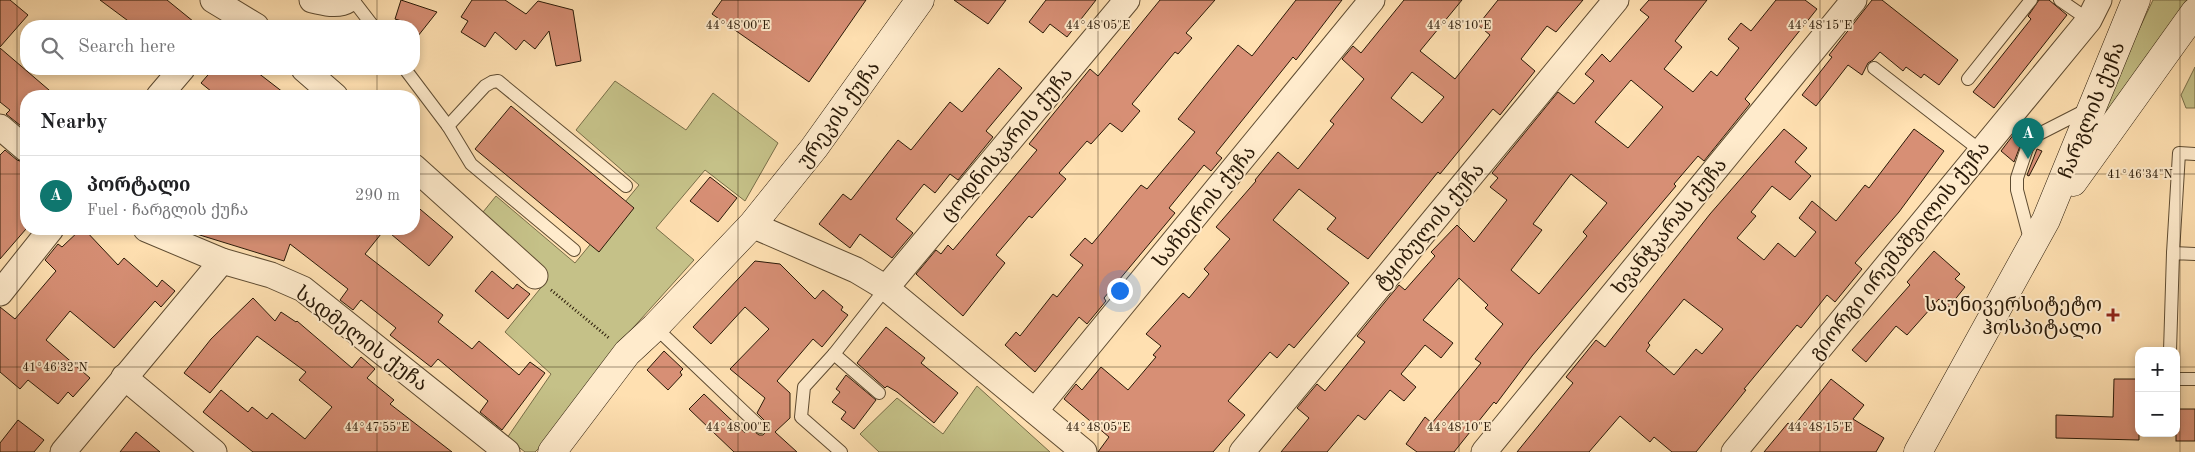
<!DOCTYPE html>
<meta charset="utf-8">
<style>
:root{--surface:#fff;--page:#f2f2f2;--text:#202124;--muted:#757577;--line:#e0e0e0;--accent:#0f766e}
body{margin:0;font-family:"Old Standard TT","Noto Serif Georgian",serif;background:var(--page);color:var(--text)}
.controls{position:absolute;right:15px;bottom:15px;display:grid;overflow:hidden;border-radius:10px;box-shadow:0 2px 8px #0003}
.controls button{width:45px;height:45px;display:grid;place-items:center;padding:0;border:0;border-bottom:1px solid var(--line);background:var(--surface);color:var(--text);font:25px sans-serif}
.you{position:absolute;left:1119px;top:290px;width:18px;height:18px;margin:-12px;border:4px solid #fff;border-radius:50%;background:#1a73e8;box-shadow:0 0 0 8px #1a73e833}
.badge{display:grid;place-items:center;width:32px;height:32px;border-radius:50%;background:var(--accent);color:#fff;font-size:16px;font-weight:700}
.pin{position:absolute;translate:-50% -41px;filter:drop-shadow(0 1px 2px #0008)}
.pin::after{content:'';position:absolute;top:26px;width:18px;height:15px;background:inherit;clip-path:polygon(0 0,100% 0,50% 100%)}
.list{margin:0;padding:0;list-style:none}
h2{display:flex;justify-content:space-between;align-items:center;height:65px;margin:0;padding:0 20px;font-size:21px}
h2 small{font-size:16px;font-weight:400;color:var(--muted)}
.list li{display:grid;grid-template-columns:32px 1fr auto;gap:15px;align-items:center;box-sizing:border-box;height:80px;padding:0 20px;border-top:1px solid var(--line)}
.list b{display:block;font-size:19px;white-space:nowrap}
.list p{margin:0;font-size:16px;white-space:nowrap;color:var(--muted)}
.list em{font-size:16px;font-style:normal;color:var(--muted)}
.icon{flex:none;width:28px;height:28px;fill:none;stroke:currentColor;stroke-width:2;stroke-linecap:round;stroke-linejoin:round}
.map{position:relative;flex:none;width:2195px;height:452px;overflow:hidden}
.search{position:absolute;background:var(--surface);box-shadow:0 2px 8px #0003;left:20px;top:20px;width:400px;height:55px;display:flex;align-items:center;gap:12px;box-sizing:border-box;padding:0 18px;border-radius:20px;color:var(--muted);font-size:19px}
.panel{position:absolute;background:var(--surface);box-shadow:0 2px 8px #0003;left:20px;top:90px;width:400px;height:145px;border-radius:20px}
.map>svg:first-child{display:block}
.green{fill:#c5c188;stroke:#786e48}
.building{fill:#d78f75;stroke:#2a1a08;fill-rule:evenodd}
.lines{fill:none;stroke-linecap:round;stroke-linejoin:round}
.lane-casing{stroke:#5f4c32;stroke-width:14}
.street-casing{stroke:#5f4c32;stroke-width:27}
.secondary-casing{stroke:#2a1a08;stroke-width:29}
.path{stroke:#2a1a08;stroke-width:3;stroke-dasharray:1 2.5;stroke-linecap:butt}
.lane{stroke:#ffebcc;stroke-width:12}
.street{stroke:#ffebcc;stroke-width:25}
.secondary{stroke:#ffebcc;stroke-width:28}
.ticks{fill:none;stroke:#2a1a08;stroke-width:1;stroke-opacity:0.45}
.poi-dot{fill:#8f2418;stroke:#ffebcc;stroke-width:2}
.labels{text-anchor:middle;stroke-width:4;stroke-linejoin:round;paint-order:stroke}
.street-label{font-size:20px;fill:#2a1a08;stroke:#ffebcc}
.poi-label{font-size:20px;fill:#2a1a08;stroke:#ffebcc;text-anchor:end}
.ticks-label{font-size:12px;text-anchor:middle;fill:#2a1a08;stroke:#ffebcc;stroke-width:4;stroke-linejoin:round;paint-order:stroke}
</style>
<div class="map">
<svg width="2195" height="452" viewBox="0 0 2195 452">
<rect width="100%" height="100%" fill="#ffe0b1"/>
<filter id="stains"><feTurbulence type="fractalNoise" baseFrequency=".004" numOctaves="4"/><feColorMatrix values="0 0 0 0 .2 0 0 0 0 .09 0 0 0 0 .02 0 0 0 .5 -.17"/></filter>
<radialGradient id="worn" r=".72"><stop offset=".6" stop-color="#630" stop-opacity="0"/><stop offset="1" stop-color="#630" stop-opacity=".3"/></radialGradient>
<g class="green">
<path d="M2153,0H2190L2072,171Z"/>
<path d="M2195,67V108H2186L2181,95Z"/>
<path d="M615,81L686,130L713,93L778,143L745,201L705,170L656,228L694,260L614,349L538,449L535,452H525L507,438L551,374L505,332L548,279L479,217L496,196L575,263L639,185L576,130Z"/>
<path d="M977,386L1050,452H879L860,434L897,398L943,434Z"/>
</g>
<g class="building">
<path d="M0,0H10L28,15L0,47Z"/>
<path d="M100,0H167L199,26H135Z"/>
<path d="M401,0L437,12L414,41V26H403L405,22L395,19Z"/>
<path d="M472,0H505L526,14L538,1L573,10L581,61L556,66L549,31L535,49L524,40L516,50L495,32L485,47L461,32L468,21L461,17Z"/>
<path d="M722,0H866L809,82L712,14Z"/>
<path d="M954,0H1006L988,24Z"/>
<path d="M1046,0H1096L1067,37L1050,24L1043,33L1029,22Z"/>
<path d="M1160,0H1215L1186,33L1192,38L1178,54L1175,52L1132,104L1140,111L1122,132L1110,123L1091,144L1087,141L1059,173L1066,179L1032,218L1029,216L996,255L1005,263L963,316L916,274L936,250L941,254L948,245L953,250L1037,150L1029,144L1054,113L1090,69L1098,76Z"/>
<path d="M1296,0H1342L1296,60L1293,57L1216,153L1222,158L1211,171L1204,165L1169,208L1175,213L1104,298L1106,301L1087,324L1079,317L1035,372L1005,345L1016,332L1020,336L1053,294L1057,297L1083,265L1070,255L1085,238L1092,244L1141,185L1147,189L1195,132L1178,119L1238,45L1252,56Z"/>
<path d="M1404,0H1462L1420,51L1455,79L1490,35L1478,25L1498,0H1583L1556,32L1547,26L1521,59L1535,71L1500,115L1493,109L1440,174L1438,172L1368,259L1327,229L1336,218L1299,189L1273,220L1349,283L1294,348L1289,344L1277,358L1270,352L1228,401L1245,415L1213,452H1098L1109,437L1064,399L1076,384L1082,390L1101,367L1128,390L1156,357L1153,355L1161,346L1146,334L1183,293L1189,298L1209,274L1204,269L1230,239L1216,227L1256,181L1255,180L1278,152L1298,169L1334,124L1330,121L1364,79L1342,59L1353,46L1361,53ZM1412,72L1444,97L1422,123L1391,98Z"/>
<path d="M1649,0H1707L1675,41L1682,47L1664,69L1693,92L1711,71L1717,76L1739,48L1728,39L1741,23L1751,31L1776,0H1805L1817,9L1745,99L1750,104L1704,161L1698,156L1674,184L1676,186L1532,356L1496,404L1494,402L1454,452H1417L1406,444L1425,417L1432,423L1481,363L1475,359L1503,324L1485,308L1488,305L1459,278L1423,320L1453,343L1441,358L1425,345L1401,374L1416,387L1404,401L1390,390L1365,420L1358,415L1327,452H1281L1309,418L1297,408L1317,384L1325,391L1365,342L1357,336L1399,285L1405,290L1435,256L1431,252L1457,225L1474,242L1507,200L1490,187L1498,178L1492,173L1558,92L1574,104L1594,81L1585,74L1602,54L1610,62L1649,17L1640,10ZM1631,80L1663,107L1628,148L1595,122ZM1571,174L1607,203L1583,232L1587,236L1539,294L1511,270L1542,230L1533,224Z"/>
<path d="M1872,0H1882L1958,60L1939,85L1924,74L1921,78L1906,67L1903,71L1880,52L1873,60L1868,63L1862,75L1848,65L1816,106L1802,95L1832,57L1829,55Z"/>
<path d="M2039,0H2049L2067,15L1994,108L1973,92L2031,19L2028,16Z"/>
<path d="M0,48L56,96H26V130L6,114L10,110L0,102Z"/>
<path d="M999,68L1022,88L986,131L993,137L958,180L950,174L935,193L924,184L896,219L913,233L892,258L860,234L850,248L819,224L843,194L851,200L898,140L911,150L950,102L962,112Z"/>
<path d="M213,69H253L288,96H217L201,83Z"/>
<path d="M511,106L634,208L599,252L475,149Z"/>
<path d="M1784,129L1807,148L1795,162L1811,176L1790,200L1772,186L1751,212L1756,216L1737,238L1764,260L1778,243L1795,257L1816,232L1799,218L1812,201L1836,221L1865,185L1869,188L1914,129L1944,151L1899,212L1855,263L1862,269L1835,302L1827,295L1801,328L1797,325L1744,389L1746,390L1696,452H1672L1654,437L1650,442L1620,416L1589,452H1517L1573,383L1566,377L1596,340L1605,347L1710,214ZM1684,299L1723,329L1702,354L1696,349L1674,375L1646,351L1650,345L1648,343Z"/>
<path d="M2014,134L2022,141L2014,162L2001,151Z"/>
<path d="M2037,149L2042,151L2029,176L2027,175Z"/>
<path d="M5,150L17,160L26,163V229L0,259V155Z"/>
<path d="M710,177L737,198L718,222L690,201Z"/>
<path d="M414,204L453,237L429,266L385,229L365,254L443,315L438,322L472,349L479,341L519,375L530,362L545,373L502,430L480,412L488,401L438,359L431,367L390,335L396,328L361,300L353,310L340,300L348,289L290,244L284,261L190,232L191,229H414Z"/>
<path d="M81,229H84L118,265L124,258L157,287L162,280L175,291L161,307L155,301L114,348L70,311L46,340L90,378L73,397L68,392L58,404L28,380L20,389L0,372V307L15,319L56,271L45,260L58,244L62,247Z"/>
<path d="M1934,251L1960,274L1955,279L1965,287L1949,307L1939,299L1907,335L1896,326L1866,362L1852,350L1910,285L1907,282Z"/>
<path d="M755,261L780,264L815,299L823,290L843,307L841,310L848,315L822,347L813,339L777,381L790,393V418L775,432L797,452H734L689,409L704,394L745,433L748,427L759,435H763L768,429L766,422L757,413L765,398L730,369L769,329L745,307L711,344L693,327Z"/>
<path d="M492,271L513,289L517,284L530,294L508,319L475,291Z"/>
<path d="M253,298L275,321L281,312L296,322L297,321L352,368L361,357L375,369L367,378L394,400L390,404L452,452H253L203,412L221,390L248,412L252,407L267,419L272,413L305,439L332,407L299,380L306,372L257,336L210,393L184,373L211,339Z"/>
<path d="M886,327L925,358L921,363L958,393L934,423L897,392L887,386L885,388L857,363Z"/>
<path d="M664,351L683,369L680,372L682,375L668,390L647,370Z"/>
<path d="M846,375L876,400L854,429L841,419L846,412L832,402L840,392L836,389Z"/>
<path d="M1831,379L1864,405L1853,419L1884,438L1876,452H1764L1788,423L1793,427Z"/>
<path d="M2114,379H2139V440L2056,438V415L2113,417Z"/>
<rect x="2176" y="409" width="19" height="32"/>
<path d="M18,420L44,440L34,452H0V443Z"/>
<path d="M136,432L160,452H120Z"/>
</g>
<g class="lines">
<defs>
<g id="lane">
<path d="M353,0L373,26"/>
<path d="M2060,0L2089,20"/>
<path d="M1874,68L1981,151"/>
<path d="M405,69L448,126L471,164L574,250"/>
<path d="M1968,79L2031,0"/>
<path d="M448,126L485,86L492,82L498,81L626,186"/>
<path d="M2031,243L2017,190V178L2027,148L2037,135L2088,109"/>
<path d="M2173,253L2179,153L2195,154"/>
<path d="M655,327L760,427"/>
<path d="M2170,351L2173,253L2195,254"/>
<path d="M834,354L879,393"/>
<path d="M2176,379H2195"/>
<path d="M841,452L801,417L804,387L834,354L886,288"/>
</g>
<g id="street">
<path d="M213,0L256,26"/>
<path d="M312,0C323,2 337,7 348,0"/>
<path d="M304,69L335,96"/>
<path d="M159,96L182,69"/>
<path d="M0,127L26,149"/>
<path d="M414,167L535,276"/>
<path d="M752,225L856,270L886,288L1084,452"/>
<path d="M146,229L222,261L271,275L303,289L507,452"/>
<path d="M886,288L1127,0"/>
<path d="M0,293L51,229"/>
<path d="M124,377L214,452"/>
<path d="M1035,411L1372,0"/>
<path d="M63,452L222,261"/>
<path d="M1242,452L1616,0"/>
<path d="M1484,452L1854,0"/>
<path d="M1734,452L2089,20L2099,0"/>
</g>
<g id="secondary">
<path d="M2073,182L2195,12"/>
<path d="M552,452L627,353L655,327L752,225L814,148L920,0"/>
<path d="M1918,452L2046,220L2136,0"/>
</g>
</defs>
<use href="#lane" class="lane-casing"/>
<use href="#street" class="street-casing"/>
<use href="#secondary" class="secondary-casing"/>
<path class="path" d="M551,290L609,338"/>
<use href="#lane" class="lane"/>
<use href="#street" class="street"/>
<use href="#secondary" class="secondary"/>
</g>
<path class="ticks" d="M17,0V452M377,0V26M738,0V452M1098,0V452M1459,0V452M1820,0V452M2180,0V452M377,69V96M0,174H26M414,174H2195M377,229V452M0,367H2139M2176,367H2195"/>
<path class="poi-dot" d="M2110.5 307.5h5v5h5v5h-5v5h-5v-5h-5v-5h5z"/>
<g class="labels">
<g class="street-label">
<text transform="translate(2091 110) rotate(-68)" y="7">ჩარგლის ქუჩა</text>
<text transform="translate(838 114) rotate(-54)" y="7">ურეკის ქუჩა</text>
<text transform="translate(1006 144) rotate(-50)" y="7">ცოდნისკარის ქუჩა</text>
<text transform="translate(1204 206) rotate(-51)" y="7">საჩხერის ქუჩა</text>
<text transform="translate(1429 226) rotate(-50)" y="7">ტყიბულის ქუჩა</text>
<text transform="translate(1669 226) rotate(-51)" y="7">ხვანჭკარას ქუჩა</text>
<text transform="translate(1899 250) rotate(-51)" y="7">გიორგი ირემაშვილის ქუჩა</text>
<text transform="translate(362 338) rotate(37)" y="7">სადმელის ქუჩა</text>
</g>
<g class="poi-label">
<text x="2102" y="311">საუნივერსიტეტო<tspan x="2102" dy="23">ჰოსპიტალი</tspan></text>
</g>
</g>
<g class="ticks-label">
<text x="738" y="29">44°48'00"E</text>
<text x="1098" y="29">44°48'05"E</text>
<text x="1459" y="29">44°48'10"E</text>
<text x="1820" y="29">44°48'15"E</text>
<text x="2140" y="178">41°46'34"N</text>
<text x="55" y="371">41°46'32"N</text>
<text x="377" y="431">44°47'55"E</text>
<text x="738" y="431">44°48'00"E</text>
<text x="1098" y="431">44°48'05"E</text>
<text x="1459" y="431">44°48'10"E</text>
<text x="1820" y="431">44°48'15"E</text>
</g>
<rect width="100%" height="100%" filter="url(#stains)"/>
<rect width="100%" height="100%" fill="url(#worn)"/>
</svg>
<div class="controls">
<button>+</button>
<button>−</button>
</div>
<div class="you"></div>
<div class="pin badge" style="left:2028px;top:159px">A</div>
<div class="search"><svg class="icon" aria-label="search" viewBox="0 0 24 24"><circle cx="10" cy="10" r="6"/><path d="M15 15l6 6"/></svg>Search here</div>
<section class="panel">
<h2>Nearby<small></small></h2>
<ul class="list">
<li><span class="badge">A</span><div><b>პორტალი</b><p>Fuel · ჩარგლის ქუჩა</p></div><em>290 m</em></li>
</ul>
</section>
</div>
